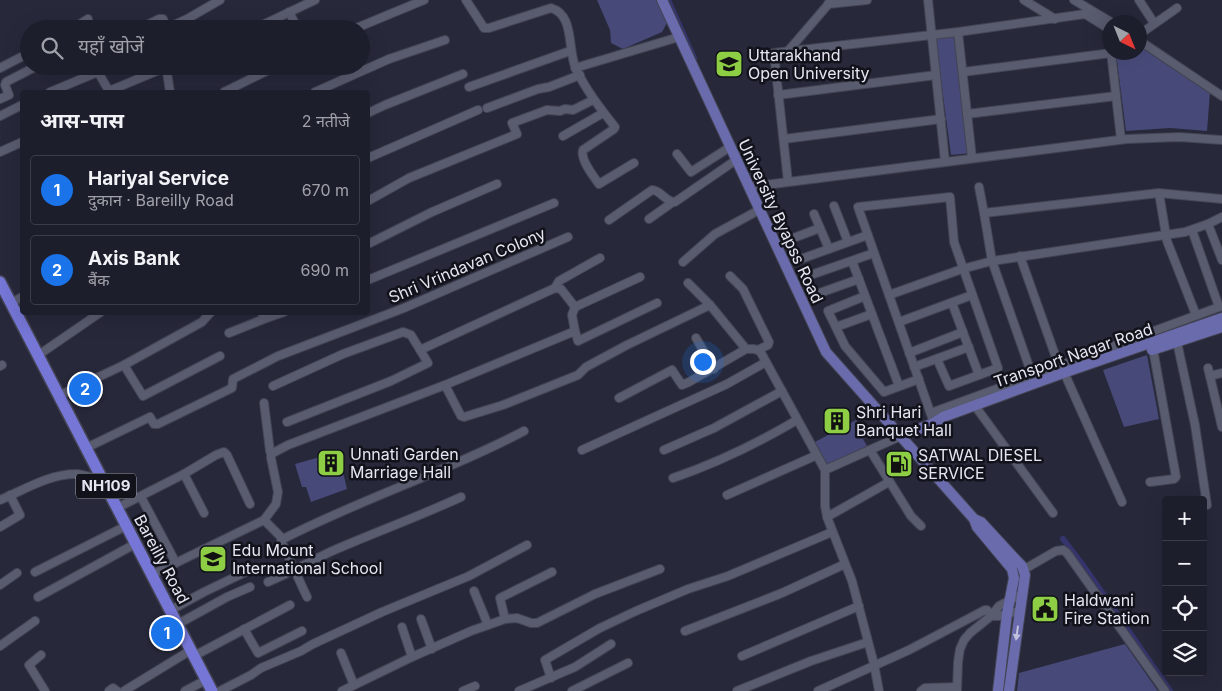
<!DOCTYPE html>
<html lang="hi">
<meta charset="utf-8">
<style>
:root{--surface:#1d1e2c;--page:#2a2b38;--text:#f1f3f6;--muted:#a0a2a9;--line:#3b3c48;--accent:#1a73e8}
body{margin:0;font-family:Inter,"Noto Sans Devanagari",sans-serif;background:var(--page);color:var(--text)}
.controls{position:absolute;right:15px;bottom:15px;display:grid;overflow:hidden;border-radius:5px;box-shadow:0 5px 20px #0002}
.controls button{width:45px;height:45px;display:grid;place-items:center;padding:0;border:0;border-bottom:1px solid var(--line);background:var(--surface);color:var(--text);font:25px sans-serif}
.compass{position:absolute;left:1102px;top:15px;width:45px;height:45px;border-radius:50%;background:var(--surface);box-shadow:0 5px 20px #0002;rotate:137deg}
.you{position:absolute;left:702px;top:361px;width:18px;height:18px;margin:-12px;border:4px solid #fff;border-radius:50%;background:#1a73e8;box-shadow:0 0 0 8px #1a73e833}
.badge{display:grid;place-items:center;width:32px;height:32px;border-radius:50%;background:var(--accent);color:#fff;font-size:16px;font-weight:700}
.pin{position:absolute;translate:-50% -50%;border:2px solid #fff;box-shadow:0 1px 5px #0006}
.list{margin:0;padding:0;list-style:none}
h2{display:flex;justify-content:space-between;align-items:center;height:65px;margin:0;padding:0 20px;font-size:21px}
h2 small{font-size:16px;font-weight:400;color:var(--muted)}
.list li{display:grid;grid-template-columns:32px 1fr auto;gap:15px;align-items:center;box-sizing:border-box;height:70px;margin:0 10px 10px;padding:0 10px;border:1px solid var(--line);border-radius:5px}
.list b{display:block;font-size:19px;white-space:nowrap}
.list p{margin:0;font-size:16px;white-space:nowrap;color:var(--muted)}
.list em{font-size:16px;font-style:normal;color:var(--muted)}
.icon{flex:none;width:28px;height:28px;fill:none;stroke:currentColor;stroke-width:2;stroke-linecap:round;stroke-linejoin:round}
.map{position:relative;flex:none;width:1222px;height:691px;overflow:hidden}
.search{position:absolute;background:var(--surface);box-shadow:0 5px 20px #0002;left:20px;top:20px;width:350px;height:55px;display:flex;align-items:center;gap:12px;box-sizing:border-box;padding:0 18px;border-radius:28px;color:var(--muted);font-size:19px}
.panel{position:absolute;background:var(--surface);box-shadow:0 5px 20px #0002;left:20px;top:90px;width:350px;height:225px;border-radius:5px}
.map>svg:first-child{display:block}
.green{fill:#474978}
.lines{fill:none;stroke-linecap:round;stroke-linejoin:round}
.canal{stroke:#35346c;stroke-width:6}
.minor-casing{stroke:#434453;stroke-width:10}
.major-casing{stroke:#434453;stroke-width:12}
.highway-casing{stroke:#434453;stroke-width:14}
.minor{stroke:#595b6f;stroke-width:8}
.major{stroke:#6a6bac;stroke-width:10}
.highway{stroke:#7576d5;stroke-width:11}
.oneway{fill:#c0c1dd}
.labels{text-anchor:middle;stroke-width:5;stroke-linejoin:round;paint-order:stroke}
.shield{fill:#11121a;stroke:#a5a6b1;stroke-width:1}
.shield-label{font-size:15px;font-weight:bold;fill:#e5e6f2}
.poi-label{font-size:16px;fill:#e5e6f2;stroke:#11121a;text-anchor:start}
.street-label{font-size:16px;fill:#e5e6f2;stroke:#11121a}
</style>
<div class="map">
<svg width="1222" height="691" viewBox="0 0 1222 691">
<rect width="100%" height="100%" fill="#27283a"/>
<g class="green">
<path d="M597,0H657L667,23L662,32L623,49L611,43L610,30Z"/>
<path d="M956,34L971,153L951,155L935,37Z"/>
<path d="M1140,44L1210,92L1207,131L1170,128L1126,131L1116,53L1140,52Z"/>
<path d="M1147,355L1159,419L1124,427L1103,370Z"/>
<path d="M856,420L858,422L866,438L863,439L867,446L826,465L813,443Z"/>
<path d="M320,457L325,473L342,468L347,489L311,502L306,487H302L295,464Z"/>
<path d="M1125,644L1158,691H1017L1019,673Z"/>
</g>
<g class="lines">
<g class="canal">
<path d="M668,0L694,58"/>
<path d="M1063,539L1085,568L1170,691"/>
</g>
<defs>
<g id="minor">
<path d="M466,0L484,28H489L551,8C575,15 567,49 576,69C586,90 600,108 615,127L614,129L583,150C580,159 593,176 599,184L634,163"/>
<path d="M928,0L945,161"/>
<path d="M1024,0L1055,19"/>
<path d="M1074,0L1111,22"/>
<path d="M1139,0L1154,23"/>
<path d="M828,4L867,0"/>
<path d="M289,12L298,29"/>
<path d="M72,29L88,19"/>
<path d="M139,29L159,19H163L166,27"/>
<path d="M165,29L187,19L220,0"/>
<path d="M254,29L315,0"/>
<path d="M354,29L424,0"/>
<path d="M958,32L972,158"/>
<path d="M1140,34L1177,8"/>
<path d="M1140,41L1222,96"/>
<path d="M789,50L832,0"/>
<path d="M1111,52L1121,139"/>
<path d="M166,66L170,92"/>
<path d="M0,68L29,53"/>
<path d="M575,68L679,37"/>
<path d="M963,72L1111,53"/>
<path d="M469,87L570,51"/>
<path d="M50,92L98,72L109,91L169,66"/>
<path d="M224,92L277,66"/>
<path d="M315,92L389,59L445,40"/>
<path d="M778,95L936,75"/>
<path d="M0,99L9,95L5,85L6,82L37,66"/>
<path d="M487,108L538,89L549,87L580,75"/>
<path d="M368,113L385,105L463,74"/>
<path d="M967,114L1116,96"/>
<path d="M0,116L22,105"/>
<path d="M563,136L603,113"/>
<path d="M784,139L941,119"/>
<path d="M0,152L22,142"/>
<path d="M677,154L691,172L730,147"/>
<path d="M368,158L478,110"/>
<path d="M788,182L774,53L958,32L1085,14L1106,27L1108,30L1110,42"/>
<path d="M749,187L1127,139L1179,137L1222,140"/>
<path d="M979,187L984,213"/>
<path d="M1159,193L1167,241L1196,315"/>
<path d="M368,201L409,178L517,134L512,123L547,110L560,111L565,109L573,110L593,100"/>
<path d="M834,206L848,242"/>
<path d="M814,214L829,249"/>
<path d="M649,219L673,202"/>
<path d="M609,220L652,190C661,190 665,202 675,202L736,160"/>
<path d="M1208,224L1222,260"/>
<path d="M1192,230L1219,307"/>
<path d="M796,237L820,228"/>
<path d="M368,244L432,212L497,184"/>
<path d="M1020,256L1059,366"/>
<path d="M801,259L868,235"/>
<path d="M852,261L899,386"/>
<path d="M683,262L715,234L759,210"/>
<path d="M730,276L743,289L769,342L768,345L758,350"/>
<path d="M805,277L874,253"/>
<path d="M368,280L554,203"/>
<path d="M688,283L710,305L746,349H754L760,351L825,470V506L827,517L852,581L874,664L879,691"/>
<path d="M555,288L559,281L600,258"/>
<path d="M814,295L859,279"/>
<path d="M889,295L858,207L950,197L954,242L998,368L949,386L937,359"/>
<path d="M865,296L828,311L845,346L884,392L919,379"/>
<path d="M11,303L22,297"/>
<path d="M952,303L979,375"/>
<path d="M262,312L264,319L284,312"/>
<path d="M899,322L972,295"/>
<path d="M836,327L872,314"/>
<path d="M575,331L572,315L575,307"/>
<path d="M229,333L264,319"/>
<path d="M696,338L714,369"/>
<path d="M1177,342L1195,425L1207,505"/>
<path d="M420,350L555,288L561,289L575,307L640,277"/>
<path d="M909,353L963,332"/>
<path d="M37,356L101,312"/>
<path d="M124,365L143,396L220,356"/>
<path d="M0,366L2,365"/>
<path d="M914,367L969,347"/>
<path d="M1208,368L1222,427"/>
<path d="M1032,375L992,261L984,213L1159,193L1222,199"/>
<path d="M1210,376L1222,373"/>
<path d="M1067,379L1122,502"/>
<path d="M445,385L575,331L578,341L657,303"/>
<path d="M273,386L343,354L403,332L411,335L428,363L391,381L287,422"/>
<path d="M58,396L124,365L202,322L211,312"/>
<path d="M619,398L672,370L682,385L689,382L746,349"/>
<path d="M264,403L270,451L271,454"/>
<path d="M978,410L1053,513"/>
<path d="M931,413L1222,306"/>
<path d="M934,423L889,295L962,269L992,261L1185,232L1208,224L1222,217"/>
<path d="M86,448L150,417L154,424H158L232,388L233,379L278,356L404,308L568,237"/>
<path d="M582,450L727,384L766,362"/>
<path d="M664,450L714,428L782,391"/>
<path d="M870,450L911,516L921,526"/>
<path d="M825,470L901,436"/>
<path d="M184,474L204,513"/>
<path d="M673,478C717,463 758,443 797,420"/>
<path d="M1150,482L1174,479L1176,477L1153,349"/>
<path d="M727,495L817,455"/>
<path d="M141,497L176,563"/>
<path d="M0,500C24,490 49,474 76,474C84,474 95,479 103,481"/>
<path d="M117,508L184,474L216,455L224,452L227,455L250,504"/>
<path d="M827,517L889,482"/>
<path d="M264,520L283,539"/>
<path d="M0,527L20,515L10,495"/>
<path d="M1023,570L1049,555L1056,551L1063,550L1067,553L1165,691"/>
<path d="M35,572L126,526"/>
<path d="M151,575L264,520L276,504L278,492L271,458V454L288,445L445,385L461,416L464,417L503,405L578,375L586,367L627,345L710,305"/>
<path d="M268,582C289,573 309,562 330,552C373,533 418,517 461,497"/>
<path d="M0,585L17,573"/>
<path d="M474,591L488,625"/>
<path d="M38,597L135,544"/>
<path d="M307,597L281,541L283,539C361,499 446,472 524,431"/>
<path d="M171,610L204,592L254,568"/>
<path d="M991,616H998L1020,611"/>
<path d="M421,619L432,649"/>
<path d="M505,619L500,598L552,572"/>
<path d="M178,624L227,597L250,587"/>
<path d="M402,627L412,657"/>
<path d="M244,629L258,653L302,631"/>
<path d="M685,631L782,593L845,564"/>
<path d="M0,646L35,621"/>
<path d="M341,653L354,685"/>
<path d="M41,655L29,665L45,691"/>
<path d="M194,656L290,605"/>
<path d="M742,656L859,606"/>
<path d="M551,678L545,660L600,628L636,611L688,589L728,576L832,532"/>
<path d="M109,691L113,688L117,691"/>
<path d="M124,691L191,650"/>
<path d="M185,691L206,680"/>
<path d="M220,691L251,675L261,668L301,651L313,644L382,612L469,576L527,545"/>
<path d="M342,691L412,657L471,631L505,619L517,618L531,623H537L595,594L660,569"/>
<path d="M463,691L475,686"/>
<path d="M519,691L575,667L611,644"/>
<path d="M572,691L628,663"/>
<path d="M737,691L811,661L868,642"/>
<path d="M818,691L909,650L985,610H987L991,616"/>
<path d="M921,691L925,688L957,687"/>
<path d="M957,691L958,662L960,649L964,640L970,633L991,616L999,606L1022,594"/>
</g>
<g id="major">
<path d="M662,0L826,352L974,519L977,527L1012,569L1014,578L1007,614L998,691"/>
<path d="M1152,350L1222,327"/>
<path d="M901,436L934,423L943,417L1063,373L1222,318"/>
<path d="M974,519L981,522L1017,561L1022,566L1025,575L1009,691"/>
</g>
<path id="highway" d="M0,282L212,691"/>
</defs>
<use href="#minor" class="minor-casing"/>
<use href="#major" class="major-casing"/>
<use href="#highway" class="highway-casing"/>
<use href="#minor" class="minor"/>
<use href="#major" class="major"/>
<use href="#highway" class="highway"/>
</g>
<defs><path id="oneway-solid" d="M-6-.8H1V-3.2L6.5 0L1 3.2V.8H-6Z" transform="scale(1.25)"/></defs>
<use class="oneway" href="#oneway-solid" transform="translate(1017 633) rotate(98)"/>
<defs>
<symbol id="university-square" viewBox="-11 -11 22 22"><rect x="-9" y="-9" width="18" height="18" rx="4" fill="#8dce44" stroke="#11121a"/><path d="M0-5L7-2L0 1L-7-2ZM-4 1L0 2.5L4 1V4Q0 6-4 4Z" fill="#111"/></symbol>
<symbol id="building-square" viewBox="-11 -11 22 22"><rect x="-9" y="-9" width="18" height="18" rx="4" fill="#8dce44" stroke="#11121a"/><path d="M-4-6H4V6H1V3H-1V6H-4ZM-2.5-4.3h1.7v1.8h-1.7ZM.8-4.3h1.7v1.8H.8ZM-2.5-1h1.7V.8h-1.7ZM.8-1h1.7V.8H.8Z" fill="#111"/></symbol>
<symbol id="fuel-square" viewBox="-11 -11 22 22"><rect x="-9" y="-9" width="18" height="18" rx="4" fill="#8dce44" stroke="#11121a"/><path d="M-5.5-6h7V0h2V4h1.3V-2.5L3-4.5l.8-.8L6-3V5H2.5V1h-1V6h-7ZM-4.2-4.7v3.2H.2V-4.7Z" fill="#111"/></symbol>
<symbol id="school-square" viewBox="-11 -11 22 22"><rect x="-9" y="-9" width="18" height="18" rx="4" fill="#8dce44" stroke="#11121a"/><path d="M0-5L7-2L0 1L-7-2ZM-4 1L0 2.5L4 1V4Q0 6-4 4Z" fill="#111"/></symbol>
<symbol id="civic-square" viewBox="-11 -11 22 22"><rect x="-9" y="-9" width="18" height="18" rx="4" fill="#8dce44" stroke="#11121a"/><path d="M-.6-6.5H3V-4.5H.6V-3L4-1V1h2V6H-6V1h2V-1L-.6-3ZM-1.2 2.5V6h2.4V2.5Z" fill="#111"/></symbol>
</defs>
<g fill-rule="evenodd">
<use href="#university-square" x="713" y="48" width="32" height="32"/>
<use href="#building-square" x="821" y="405" width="32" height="32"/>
<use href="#building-square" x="315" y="447" width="32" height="32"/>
<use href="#fuel-square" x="883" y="448" width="32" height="32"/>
<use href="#school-square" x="197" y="543" width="32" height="32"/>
<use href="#civic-square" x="1029" y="593" width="32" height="32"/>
</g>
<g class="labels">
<rect class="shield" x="76" y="473.5" width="60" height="25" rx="4"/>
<g class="shield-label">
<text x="106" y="491">NH109</text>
</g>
<g class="poi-label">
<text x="748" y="61">Uttarakhand<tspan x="748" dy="18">Open University</tspan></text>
<text x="856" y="418">Shri Hari<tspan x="856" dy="18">Banquet Hall</tspan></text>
<text x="350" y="460">Unnati Garden<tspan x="350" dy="18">Marriage Hall</tspan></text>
<text x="918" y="461">SATWAL DIESEL<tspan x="918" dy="18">SERVICE</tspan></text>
<text x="232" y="556">Edu Mount<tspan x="232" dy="18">International School</tspan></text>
<text x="1064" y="606">Haldwani<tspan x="1064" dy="18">Fire Station</tspan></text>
</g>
<g class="street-label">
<text transform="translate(781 221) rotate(65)" y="6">University Byapss Road</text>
<text transform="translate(467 265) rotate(-23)" y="6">Shri Vrindavan Colony</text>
<text transform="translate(1073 355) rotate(-19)" y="6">Transport Nagar Road</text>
<text transform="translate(162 559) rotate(62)" y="6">Bareilly Road</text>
</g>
</g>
</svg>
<div class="controls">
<button>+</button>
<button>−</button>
<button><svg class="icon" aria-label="locate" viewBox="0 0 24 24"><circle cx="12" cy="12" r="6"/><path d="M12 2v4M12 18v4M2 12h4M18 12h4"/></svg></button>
<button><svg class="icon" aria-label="layers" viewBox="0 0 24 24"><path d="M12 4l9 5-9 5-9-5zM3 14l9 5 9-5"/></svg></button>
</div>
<svg class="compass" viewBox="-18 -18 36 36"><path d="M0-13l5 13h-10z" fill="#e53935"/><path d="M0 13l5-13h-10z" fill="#a0a2a9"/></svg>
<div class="you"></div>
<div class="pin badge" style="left:167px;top:633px">1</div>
<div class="pin badge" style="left:85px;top:389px">2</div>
<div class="search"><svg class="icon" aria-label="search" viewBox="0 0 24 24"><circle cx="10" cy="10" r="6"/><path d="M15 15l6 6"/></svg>यहाँ खोजें</div>
<section class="panel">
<h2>आस-पास<small>2 नतीजे</small></h2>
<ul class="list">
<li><span class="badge">1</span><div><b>Hariyal Service</b><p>दुकान · Bareilly Road</p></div><em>670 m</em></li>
<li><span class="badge">2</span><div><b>Axis Bank</b><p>बैंक</p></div><em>690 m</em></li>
</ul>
</section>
</div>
